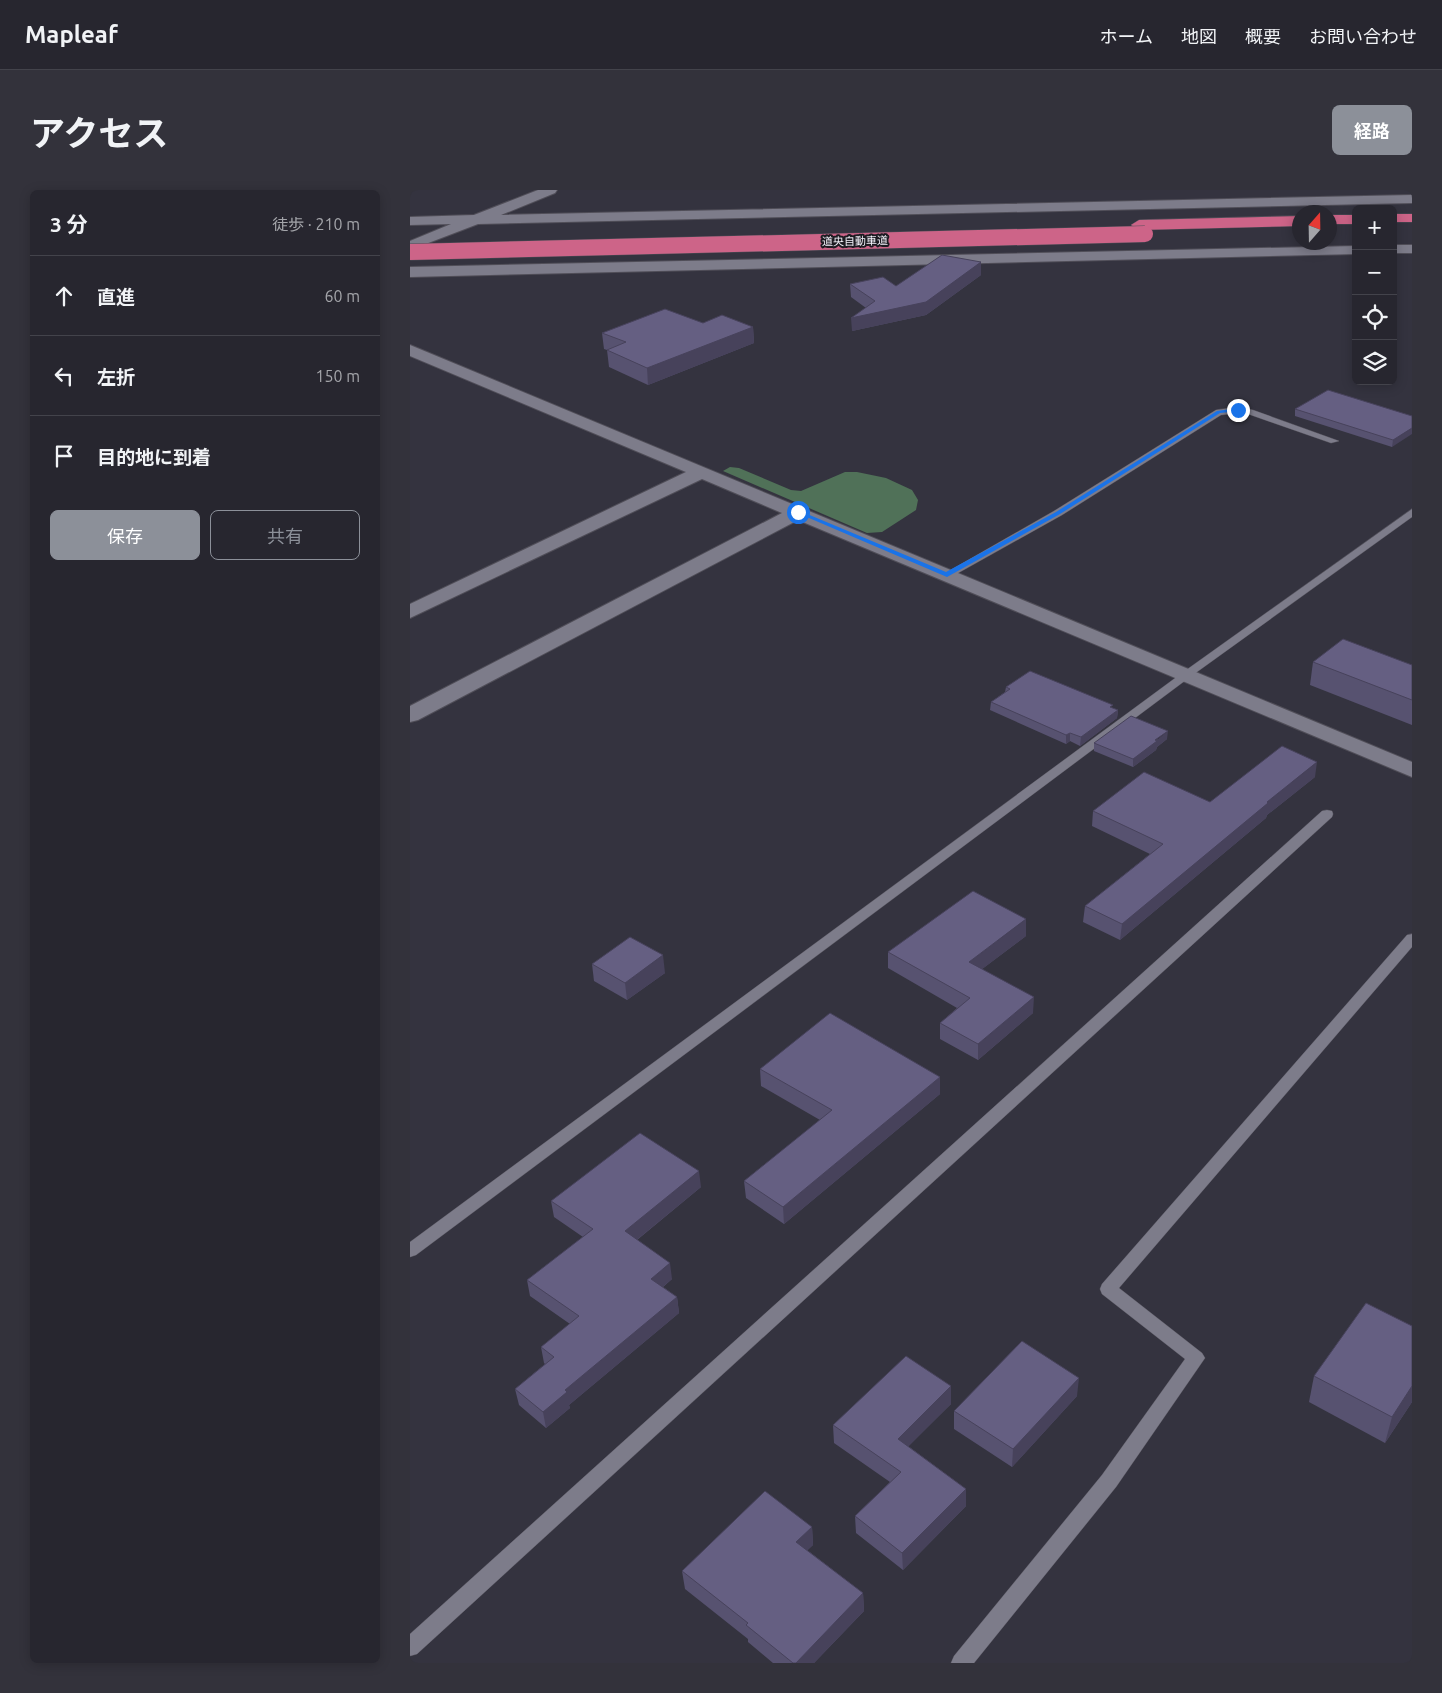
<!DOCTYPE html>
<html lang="ja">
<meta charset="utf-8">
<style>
:root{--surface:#27262f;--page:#33323b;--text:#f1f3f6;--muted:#a4a5aa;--line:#43434b;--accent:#8c9099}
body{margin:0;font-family:Ubuntu,"Noto Sans JP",sans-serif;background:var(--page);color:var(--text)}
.controls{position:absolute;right:15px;top:15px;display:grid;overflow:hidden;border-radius:8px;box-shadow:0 2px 12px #0003}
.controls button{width:45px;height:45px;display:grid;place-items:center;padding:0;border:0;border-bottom:1px solid var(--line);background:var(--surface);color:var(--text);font:25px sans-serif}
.compass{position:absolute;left:882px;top:15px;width:45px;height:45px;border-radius:50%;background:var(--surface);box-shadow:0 2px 12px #0003;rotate:20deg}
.stop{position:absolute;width:15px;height:15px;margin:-11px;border:4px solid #1a73e8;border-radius:50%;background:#fff}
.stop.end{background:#1a73e8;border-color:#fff;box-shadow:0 1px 5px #0008}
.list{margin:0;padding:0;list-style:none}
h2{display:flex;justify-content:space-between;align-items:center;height:65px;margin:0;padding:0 20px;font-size:21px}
h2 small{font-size:16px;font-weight:400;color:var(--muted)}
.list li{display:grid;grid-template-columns:32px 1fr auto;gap:15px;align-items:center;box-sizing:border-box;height:80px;padding:0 20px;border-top:1px solid var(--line)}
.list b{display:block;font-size:19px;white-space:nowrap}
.list em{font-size:16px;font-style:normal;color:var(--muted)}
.actions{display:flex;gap:10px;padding:15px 20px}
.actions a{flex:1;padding:11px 0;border:1px solid var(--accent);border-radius:8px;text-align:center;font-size:18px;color:var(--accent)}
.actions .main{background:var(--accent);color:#fff}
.icon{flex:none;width:28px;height:28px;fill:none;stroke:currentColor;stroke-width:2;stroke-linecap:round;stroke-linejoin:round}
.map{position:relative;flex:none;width:1002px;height:1473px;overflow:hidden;border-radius:8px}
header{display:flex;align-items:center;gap:30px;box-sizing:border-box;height:70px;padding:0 25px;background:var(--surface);border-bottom:1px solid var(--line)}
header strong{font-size:24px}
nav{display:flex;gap:28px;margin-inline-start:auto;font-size:18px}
.intro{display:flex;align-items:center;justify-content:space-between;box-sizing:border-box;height:120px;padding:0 30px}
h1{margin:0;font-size:35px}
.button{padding:12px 22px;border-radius:8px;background:var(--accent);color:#fff;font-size:18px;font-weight:700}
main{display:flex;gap:30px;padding:0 30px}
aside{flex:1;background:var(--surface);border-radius:8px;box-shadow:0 2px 12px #0003}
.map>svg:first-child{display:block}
.forest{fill:#507158}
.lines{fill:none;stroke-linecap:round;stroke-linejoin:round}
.service-casing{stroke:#504e58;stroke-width:1}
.minor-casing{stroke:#504e58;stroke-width:2}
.motorway-casing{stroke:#504e58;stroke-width:1}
.service{fill:#7d7c8a;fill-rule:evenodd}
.minor{fill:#7d7c8a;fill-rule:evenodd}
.motorway{fill:#cd6488;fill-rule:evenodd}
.motorway-bridge-casing{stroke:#504e58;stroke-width:17;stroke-linecap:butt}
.motorway-bridge{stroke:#cd6488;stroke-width:16}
.wall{fill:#575270}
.shaded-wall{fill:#47425b}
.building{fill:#655f82;stroke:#47425b}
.route{fill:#1a73e8}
.labels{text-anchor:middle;stroke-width:4;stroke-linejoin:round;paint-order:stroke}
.far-street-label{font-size:11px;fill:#f3f2fa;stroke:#1c1b21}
</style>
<header>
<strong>Mapleaf</strong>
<nav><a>ホーム</a><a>地図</a><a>概要</a><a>お問い合わせ</a></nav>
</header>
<div class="intro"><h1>アクセス</h1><a class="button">経路</a></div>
<main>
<aside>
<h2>3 分<small>徒歩 · 210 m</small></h2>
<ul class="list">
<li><svg class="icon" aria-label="ahead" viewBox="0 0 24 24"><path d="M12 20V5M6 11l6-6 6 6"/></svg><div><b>直進</b></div><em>60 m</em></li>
<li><svg class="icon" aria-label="left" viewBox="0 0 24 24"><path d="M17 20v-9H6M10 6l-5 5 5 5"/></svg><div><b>左折</b></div><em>150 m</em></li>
<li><svg class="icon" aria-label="arrive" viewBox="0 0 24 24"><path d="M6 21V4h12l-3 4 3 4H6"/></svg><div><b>目的地に到着</b></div></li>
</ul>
<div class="actions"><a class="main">保存</a><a>共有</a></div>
</aside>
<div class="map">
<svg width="1002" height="1473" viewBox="0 0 1002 1473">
<rect width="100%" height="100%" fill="#34333f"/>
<path class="forest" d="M320,277L329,278L381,300L391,301L435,282H447L476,288L502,300L508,310L506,320L472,342L457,343L313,281Z"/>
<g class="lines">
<defs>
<g id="service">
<path d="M828,217L843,220L929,251L921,253L838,224L828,223L811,225L652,325L541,387L537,388L532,385L644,321L806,220Z"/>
<path d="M1002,319V327L780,487L6,1065L0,1067V1052L772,483Z"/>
<path d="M917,620L922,621L923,624L922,627L7,1464L0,1466V1444L912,621Z"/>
<path d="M1002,744V757L709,1098L792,1163L795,1168L706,1297L564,1473H541L544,1466L692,1285L775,1169L692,1104L690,1099L692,1094L997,745Z"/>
</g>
<g id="minor">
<path d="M128,0H147L145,3L91,25L1002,5V13L68,34L0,60V51L41,34L0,35V27L64,25Z"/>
<rect x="983" y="55" width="19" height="8"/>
<path d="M946,56V64L0,87V77Z"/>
<path d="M0,155L1002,572V587L388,330L8,530L0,532V516L372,323L292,289L0,428V414L276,282L0,166Z"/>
</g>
<g id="motorway">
<rect x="983" y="24" width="19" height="8"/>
<rect x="919" y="25" width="27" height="9"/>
<path d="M889,26V36L729,40L721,35L729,30Z"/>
</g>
</defs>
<use href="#service" class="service-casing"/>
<use href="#minor" class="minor-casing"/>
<use href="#motorway" class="motorway-casing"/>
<use href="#service" class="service"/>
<use href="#minor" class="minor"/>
<use href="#motorway" class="motorway"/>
<defs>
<path id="motorway-bridge" d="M0,62L735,44"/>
</defs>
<use href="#motorway-bridge" class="motorway-bridge-casing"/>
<use href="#motorway-bridge" class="motorway-bridge"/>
</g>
<g class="wall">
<path d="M571,85L516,125L442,141L456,118L441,107L440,94L486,96Z"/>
<path d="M293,133L343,137L344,153L238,195L199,177L197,160L194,159L192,143Z"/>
<path d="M885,219L1002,226L982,257L885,226Z"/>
<path d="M903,472L1002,475V535L900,495Z"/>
<path d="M596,497L702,518L708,520L707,528L670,556L660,551L656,554L580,520L581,512L595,502Z"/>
<path d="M757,549L747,557L746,560L723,577L684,561V553Z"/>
<path d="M905,587L857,625L856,628L710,750L673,732L675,716L740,664L682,636L683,621L800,612Z"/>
<path d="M616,746L572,779L623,823L568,870L530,849V833L547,818L478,778V762Z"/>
<path d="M182,774L255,783L217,810L184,791Z"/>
<path d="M350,879L530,887V904L374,1034L336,1008L334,991L410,930L351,896Z"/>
<path d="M291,997L227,1050L262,1089L253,1097L267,1107L269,1123L159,1215L160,1218L136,1238L109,1215L105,1199L135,1174L134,1173L131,1157L160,1134L120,1106L117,1090L173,1047L144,1027L141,1011Z"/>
<path d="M1002,1136V1212L975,1253L899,1212L904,1186Z"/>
<path d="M541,1196V1214L498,1256L556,1299V1316L493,1380L446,1343L445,1326L480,1292L424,1253L423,1235Z"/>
<path d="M667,1206L602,1277L544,1239V1221Z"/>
<path d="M402,1337L403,1355L397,1360L453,1403L454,1421L404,1473H363L338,1452V1449L275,1399L272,1381Z"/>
</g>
<g class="shaded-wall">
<path d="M571,72V85L516,125L442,141L441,128Z"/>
<path d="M343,137L344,153L238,195L237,178Z"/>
<path d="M1002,238V244L982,257L983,250Z"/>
<path d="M708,520L707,528L670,556L671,547Z"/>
<path d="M758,541L757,549L747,557L746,560L723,577V569Z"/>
<path d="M660,543V551L656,554V545Z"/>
<path d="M907,572L905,587L857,625L856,628L710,750L712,734L857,612Z"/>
<path d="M616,729V746L559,789V772Z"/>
<path d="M253,765L255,783L217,810L215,793Z"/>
<path d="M624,807L623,823L568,870V854Z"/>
<path d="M530,887V904L374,1034L373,1017Z"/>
<path d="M289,981L291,997L218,1057L215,1041Z"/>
<path d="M260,1073L262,1089L243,1105L241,1089Z"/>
<path d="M267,1107L269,1123L159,1215L160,1218L136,1238L133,1222L155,1200Z"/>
<path d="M669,1188L667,1206L602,1277L603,1259Z"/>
<path d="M541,1196V1214L488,1267V1249Z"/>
<path d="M1002,1196V1212L975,1253L982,1227Z"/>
<path d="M556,1299V1316L493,1380L492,1363Z"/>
<path d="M402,1337L403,1355L388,1370L386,1352Z"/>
<path d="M453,1403L454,1421L404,1473H386Z"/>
</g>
<g class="building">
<path d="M532,65L571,72L516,112L441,128L465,111L440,94L473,87L486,96Z"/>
<path d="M255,119L293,133L312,125L343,137L237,178L197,160L216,152L192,143Z"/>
<path d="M918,200L1002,226V238L983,250L885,219Z"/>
<path d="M933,449L1002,475V510L903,472Z"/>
<path d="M620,481L703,515L700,517L708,520L671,547L660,543L656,545L581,512L600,499L596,497Z"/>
<path d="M721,526L758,541L745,550L747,551L723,569L684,553Z"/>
<path d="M872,556L907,572L857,612L858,613L712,734L675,716L753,654L683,621L734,582L800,612Z"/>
<path d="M563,701L616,729L559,772L624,807L568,854L530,833L560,808L478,762Z"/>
<path d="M220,747L253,765L215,793L182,774Z"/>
<path d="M420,823L530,887L373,1017L334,991L422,920L350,879Z"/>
<path d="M230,943L289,981L215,1041L260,1073L241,1089L267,1107L155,1200L157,1202L133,1222L105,1199L144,1167L131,1157L169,1126L117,1090L183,1039L141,1011Z"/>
<path d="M956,1113L1002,1136V1196L982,1227L904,1186Z"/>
<path d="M612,1151L669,1188L603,1259L544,1221Z"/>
<path d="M496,1166L541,1196L488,1249L556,1299L492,1363L445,1326L491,1282L423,1235Z"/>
<path d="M355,1301L402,1337L386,1352L453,1403L386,1473H383L336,1435L338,1433L272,1381Z"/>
</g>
<path class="route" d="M828,218L830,221L810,223L650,324L537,387L385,322L390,321L536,382L646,322L807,221Z"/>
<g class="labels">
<g class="far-street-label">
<text transform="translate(445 51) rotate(-1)" y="4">道央自動車道</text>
</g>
</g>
</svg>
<div class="controls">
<button>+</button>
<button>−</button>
<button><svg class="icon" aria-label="locate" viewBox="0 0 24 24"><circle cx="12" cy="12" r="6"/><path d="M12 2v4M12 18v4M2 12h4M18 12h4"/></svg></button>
<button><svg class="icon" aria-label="layers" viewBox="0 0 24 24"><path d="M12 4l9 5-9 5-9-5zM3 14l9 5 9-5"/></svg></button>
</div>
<svg class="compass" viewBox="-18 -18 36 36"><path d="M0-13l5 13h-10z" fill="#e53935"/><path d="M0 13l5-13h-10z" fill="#a4a5aa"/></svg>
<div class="stop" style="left:388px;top:322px"></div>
<div class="stop end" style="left:828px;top:220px"></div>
</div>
</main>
